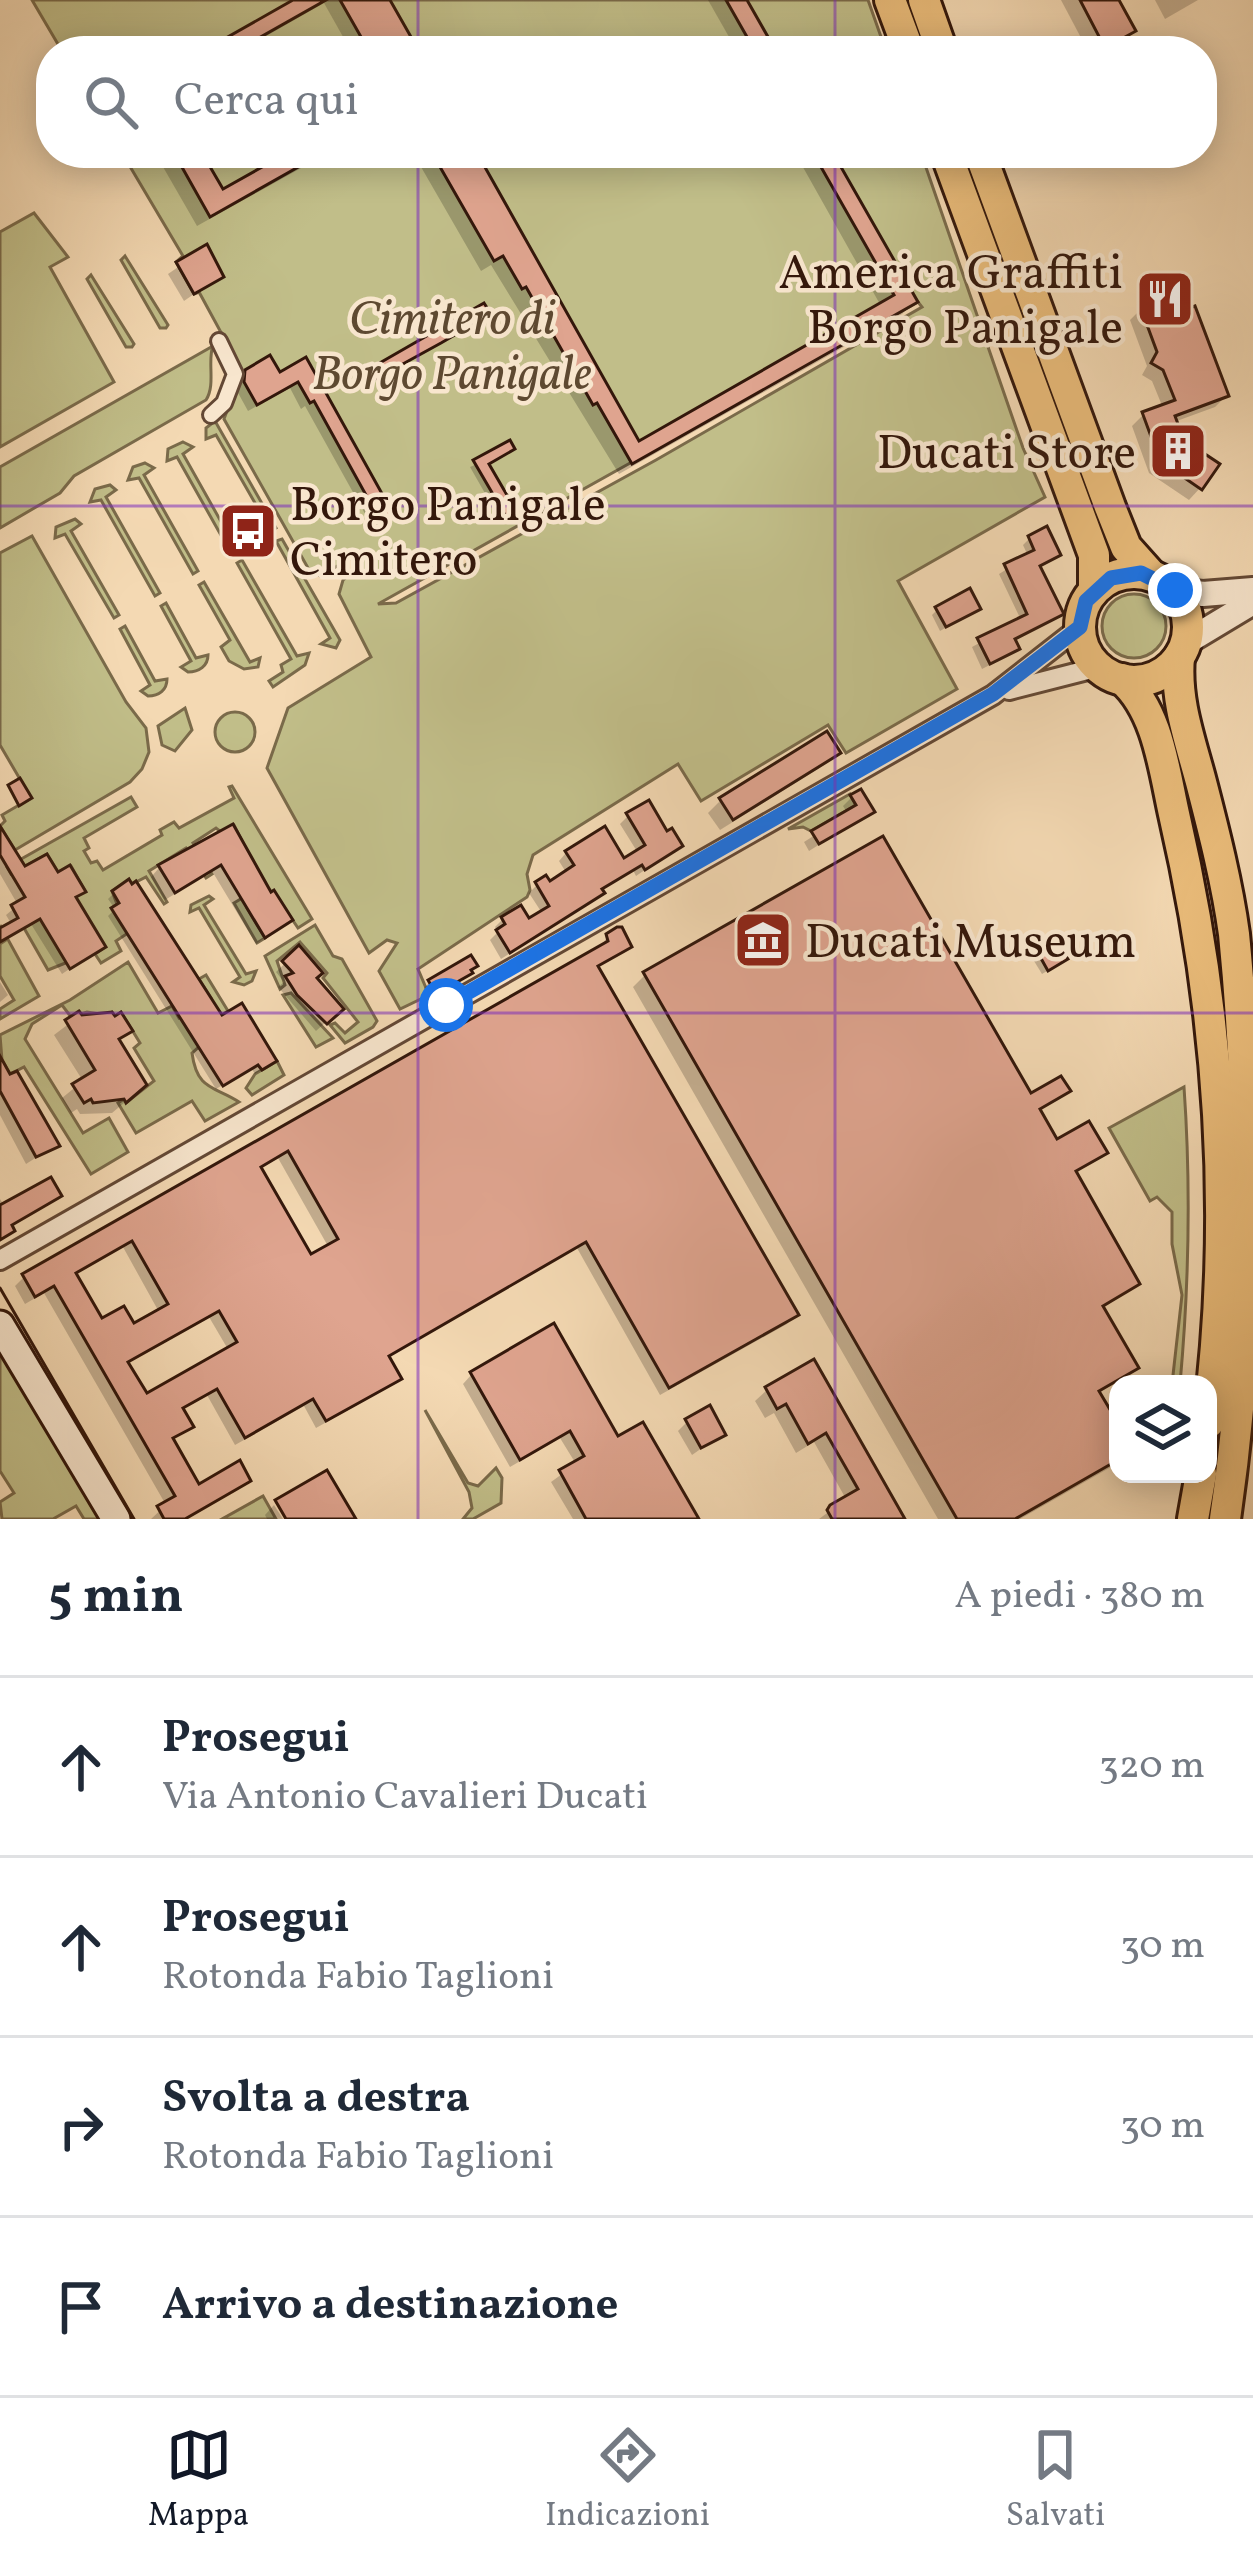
<!DOCTYPE html>
<html lang="it">
<meta charset="utf-8">
<style>
:root{--surface:#fff;--page:#f6f6f7;--text:#1f2937;--muted:#747a83;--line:#e0e1e3;--accent:#111827}
body{margin:0;font-family:Vollkorn,serif;background:var(--page);color:var(--text)}
.controls{position:absolute;right:36px;bottom:36px;display:grid;overflow:hidden;border-radius:24px;box-shadow:0 6px 30px #0003}
.controls button{width:108px;height:108px;display:grid;place-items:center;padding:0;border:0;border-bottom:3px solid var(--line);background:var(--surface);color:var(--text);font:60px sans-serif}
.stop{position:absolute;width:36px;height:36px;margin:-27px;border:9px solid #1a73e8;border-radius:50%;background:#fff}
.stop.end{background:#1a73e8;border-color:#fff;box-shadow:0 3px 12px #0008}
.list{margin:0;padding:0;list-style:none}
h2{display:flex;justify-content:space-between;align-items:center;height:156px;margin:0;padding:0 48px;font-size:51px}
h2 small{font-size:39px;font-weight:400;color:var(--muted)}
.list li{display:grid;grid-template-columns:78px 1fr auto;gap:36px;align-items:center;box-sizing:border-box;height:180px;padding:0 48px;border-top:3px solid var(--line)}
.list b{display:block;font-size:45px;white-space:nowrap}
.list p{margin:0;font-size:39px;white-space:nowrap;color:var(--muted)}
.list em{font-size:39px;font-style:normal;color:var(--muted)}
.icon{flex:none;width:66px;height:66px;fill:none;stroke:currentColor;stroke-width:2;stroke-linecap:round;stroke-linejoin:round}
.map{position:relative;flex:none;width:1253px;height:1519px;overflow:hidden}
.search{position:absolute;background:var(--surface);box-shadow:0 6px 30px #0003;left:36px;right:36px;top:36px;height:132px;display:flex;align-items:center;gap:30px;box-sizing:border-box;padding:0 42px;border-radius:48px;color:var(--muted);font-size:45px}
.sheet{height:876px;background:var(--surface)}
nav{display:flex;justify-content:space-around;align-items:center;box-sizing:border-box;height:168px;border-top:3px solid var(--line);background:var(--surface);font-size:33px;color:var(--muted)}
nav a{display:grid;justify-items:center;gap:6px}
nav .on{color:var(--accent)}
.map>svg:first-child{display:block}
.green{fill:#c1be89;stroke:#7a6a4a;stroke-width:3;fill-rule:evenodd}
.shadow{fill:#0003;fill-rule:evenodd}
.building{fill:#dfa48f;stroke:#33170b;stroke-width:3;fill-rule:evenodd}
.lines{fill:none;stroke-linecap:round;stroke-linejoin:round}
.pedestrian-casing{stroke:#634835;stroke-width:20}
.minor-casing{stroke:#634835;stroke-width:24}
.tertiary-casing{stroke:#634835;stroke-width:30}
.secondary-casing{stroke:#33170b;stroke-width:33}
.primary-casing{stroke:#33170b;stroke-width:36}
.pedestrian{stroke:#f8e6ce;stroke-width:14}
.minor{stroke:#f8e6ce;stroke-width:18}
.tertiary{stroke:#f8e6ce;stroke-width:24}
.secondary{stroke:#f8e6ce;stroke-width:27}
.primary{stroke:#eabc7a;stroke-width:30}
.tram{stroke:#33170b;stroke-width:3}
.route{stroke:#1a73e8;stroke-width:15}
.grid{fill:none;stroke:#7b2cbf;stroke-width:3;stroke-opacity:0.55}
.labels{text-anchor:middle;stroke-width:9;stroke-linejoin:round;paint-order:stroke}
.poi-label{font-size:48px;fill:#33170b;stroke:#f8e6ce;text-anchor:end}
.park-label{font-size:48px;font-style:italic;fill:#5e4931;stroke:#f8e6ce}
</style>
<div class="map">
<svg width="1253" height="1519" viewBox="0 0 1253 1519">
<rect width="100%" height="100%" fill="#f4d9b3"/>
<filter id="stains"><feTurbulence type="fractalNoise" baseFrequency=".00167" numOctaves="4"/><feColorMatrix values="0 0 0 0 .2 0 0 0 0 .09 0 0 0 0 .02 0 0 0 .5 -.17"/></filter>
<radialGradient id="worn" r=".72"><stop offset=".6" stop-color="#630" stop-opacity="0"/><stop offset="1" stop-color="#630" stop-opacity=".3"/></radialGradient>
<g class="green">
<path d="M32,0H868L886,51H62Z"/>
<path d="M122,153H921L1023,448L1045,497L898,581L957,689L846,753L828,725L701,801L678,764L533,855L527,874L530,890L527,897L418,969L429,995L400,1009L379,971L397,943L387,940L369,953L267,768L288,708L371,657L339,594L343,580L359,567L353,557L320,576L308,568L224,419L242,371L199,292L194,294L176,262L183,256ZM918,302L922,307L656,460L396,603L378,604Z"/>
<path d="M34,213L68,257L50,267L114,382L0,447V232Z"/>
<path d="M125,256L168,325L166,328H160L121,260Z"/>
<path d="M91,275L134,344L132,347H126L87,279Z"/>
<path d="M213,346C207,360 216,385 206,400L74,476L60,493L0,528V467Z"/>
<path d="M215,421L276,528L271,531L216,435L206,439V428Z"/>
<path d="M183,442L193,447L183,454L237,550L231,553L177,457L167,461L168,449Z"/>
<path d="M145,463L154,468L144,475L198,571L193,574L139,478L128,480L133,467Z"/>
<path d="M110,485L116,490L106,497L160,593L155,596L101,500L90,502L95,489Z"/>
<path d="M75,519L81,524L71,531L119,615L114,618L65,534L55,538L56,527Z"/>
<path d="M32,536L126,702L146,728L149,752L142,769L130,782L15,850L0,826L5,821L2,815L31,798L0,745V553Z"/>
<path d="M282,539L340,640L336,648L321,644L330,638L276,541Z"/>
<path d="M242,560L297,656L309,653L305,665L273,687L269,681L283,672L281,665L291,659L237,563Z"/>
<path d="M204,582L250,662L260,658L258,667L244,669L229,661L221,647L230,640L199,585Z"/>
<circle cx="1134" cy="626" r="32"/>
<path d="M166,603L196,658L208,655C208,666 199,672 188,672L181,667L191,661L161,606Z"/>
<path d="M125,626L155,681L167,679C167,690 159,696 148,696L141,691L150,685L120,629Z"/>
<path d="M185,708L192,730L175,751L162,745L158,726Z"/>
<circle cx="235" cy="732" r="20"/>
<path d="M232,786L312,919L298,928L273,891L247,908L265,938L257,943L234,903L264,885L234,825L221,832L216,828L193,843L212,874L206,878L186,848L149,871L167,902L164,904L146,877L132,884L129,880L112,891L128,933L116,941L121,951L101,963L95,954L105,947L48,970L24,928L85,891L71,866L58,872L47,854L11,874L7,867L131,797L137,807L84,838L89,848L84,851L91,863L97,861L103,870L162,835L160,830L174,822L179,828L234,798L229,787Z"/>
<path d="M850,794L856,805L811,831L803,827L788,829Z"/>
<path d="M209,896L213,899L204,905L246,974L256,971L252,981L244,985L233,982L240,977L199,908L190,912L191,905Z"/>
<path d="M0,925L39,996L0,1019V1009L14,1000L0,976V944L6,940Z"/>
<path d="M315,925L333,956L342,959L377,1021L373,1027L345,1043L330,1025L335,1023L345,1033L358,1022L323,978L327,973L300,942L277,961L285,985L280,989L265,956Z"/>
<path d="M128,962L158,1013L172,1006L179,1018L211,998L199,979L206,975L228,1011L192,1032L200,1046L192,1053C197,1091 215,1086 239,1102L205,1121L192,1101L136,1133L118,1103L124,1099L127,1102L154,1081L134,1048L140,1043L121,1012L115,1016L112,1012L107,1015L87,1012L71,1017L62,1005L32,1024L25,1039L83,1133L109,1118L128,1152L91,1174L24,1067L10,1074L2,1060L0,1035L70,1000Z"/>
<path d="M291,993L333,1038L316,1047L283,995Z"/>
<path d="M277,1061L284,1075L252,1095L246,1088L255,1074Z"/>
<path d="M1184,1087C1191,1186 1189,1285 1180,1384H1172L1182,1295L1172,1244V1212L1157,1197L1150,1201L1109,1128Z"/>
<path d="M0,1348L99,1519H84L76,1506L53,1519H2L0,1502L14,1493L0,1471Z"/>
<path d="M425,1410L468,1483L478,1486L496,1468L502,1478L501,1503L473,1519H463L472,1508L469,1492Z"/>
<path d="M263,1496L276,1519H222Z"/>
</g>
<g class="shadow">
<path d="M298,0H387L415,51H351L324,3L240,51H208Z"/>
<path d="M708,0H743L772,51H737Z"/>
<path d="M1061,0H1116L1133,31L1106,51H1088Z"/>
<path d="M1155,0H1198L1165,19Z"/>
<path d="M155,153H198L221,193L293,153H328L197,226Z"/>
<path d="M413,153H473L638,445L881,306L795,153H830L914,302L902,314L619,474L491,265L481,271Z"/>
<path d="M206,248L220,276L184,301L168,274Z"/>
<path d="M1141,309L1173,317L1226,396L1215,407L1174,422L1200,488L1189,500L1149,473L1132,426L1143,415L1163,408L1152,381L1142,375L1147,366L1130,320Z"/>
<path d="M305,361L391,516L374,530L305,406L301,409L290,388L248,411L237,391L238,381L247,372L279,376Z"/>
<path d="M512,449L487,465L510,519L502,523L470,467Z"/>
<path d="M1030,538L1058,555L1038,568L1061,613L1013,641L1016,648L1009,655L982,669L972,647L1021,620L999,574L1028,556L1023,545Z"/>
<path d="M937,610L972,613L940,631L932,615Z"/>
<path d="M837,753L824,765L720,830L708,813L721,800Z"/>
<path d="M852,797L871,812L809,851L804,842L848,814L843,806Z"/>
<path d="M628,816L680,846L636,876L633,870L600,891L593,900L501,959L490,940L498,932L495,927L503,919L527,922L542,913L529,893L537,885L550,886L567,874L559,861L566,853L604,831L623,862L638,853L620,824Z"/>
<path d="M232,828L270,896L289,920L256,944L212,871L165,900L151,877L159,868Z"/>
<path d="M0,832L24,870L57,877L82,891L74,899L102,947L62,974L31,924L0,942V932L12,925L6,915L18,905L0,874Z"/>
<path d="M114,893L268,1066L255,1074L251,1068L216,1089L108,916L115,909L108,899Z"/>
<path d="M608,936L628,946L596,968L795,1315L787,1324L660,1395L577,1248L387,1358L398,1379L389,1387L316,1428L304,1406L235,1445L207,1395L181,1410L190,1426L171,1441L198,1488L248,1480L187,1519H151L166,1505L44,1293L25,1304L15,1286L24,1277L599,949ZM278,1158L329,1248L310,1259L259,1169ZM123,1247L159,1312L133,1328L101,1322L74,1275ZM209,1317L229,1351L145,1397L126,1364Z"/>
<path d="M1057,946L1059,964L1042,974L1034,961Z"/>
<path d="M299,950L313,978L340,1009L316,1031L278,987L284,982L276,972Z"/>
<path d="M645,975L1030,1097L1067,1091L1038,1112L1056,1143L1104,1152L1074,1175L1137,1284L1102,1309L1135,1368L1098,1394L1118,1429V1463L1020,1519H938L633,987Z"/>
<path d="M464,978L430,997L424,988L430,982Z"/>
<path d="M0,982L8,995L0,1002Z"/>
<path d="M79,1016L129,1030L117,1042L131,1097L112,1113L80,1114L77,1109L71,1113L62,1098L83,1081L54,1035Z"/>
<path d="M0,1064L56,1145L26,1164L0,1115Z"/>
<path d="M59,1195L10,1228L0,1241V1199L5,1207Z"/>
<path d="M813,1363L902,1519H819L846,1499L814,1442L796,1453L774,1413L765,1418L755,1401L767,1390Z"/>
<path d="M472,1374L617,1440L642,1426L695,1519H573L551,1482L576,1464L560,1438L510,1467L463,1384Z"/>
<path d="M687,1422L722,1434L692,1455L678,1431Z"/>
<path d="M274,1505L283,1519H267L265,1515Z"/>
</g>
<g class="building">
<path d="M293,0H326L236,51H203Z"/>
<path d="M340,0H390L419,51H369Z"/>
<path d="M726,0H747L776,51H755Z"/>
<path d="M1080,0H1119L1136,31L1105,48Z"/>
<path d="M174,153H202L223,189L287,153H323L210,217Z"/>
<path d="M432,153H477L639,441L894,295L813,153H833L918,302L632,464L597,403L593,405L526,287L522,289L503,256L494,261Z"/>
<path d="M207,244L224,277L194,294L176,262Z"/>
<path d="M1169,295L1175,313L1195,306L1229,396L1175,416L1184,440L1220,464L1202,490L1160,461L1142,412L1175,400L1163,370L1151,363L1157,352L1140,306Z"/>
<path d="M484,303L491,314L441,343L370,382L364,372Z"/>
<path d="M270,355L280,372L306,357L395,517L382,524L314,401L310,403L298,382L257,405L244,382L245,370Z"/>
<path d="M510,440L515,449L489,464L518,514L508,520L473,460Z"/>
<path d="M1047,526L1061,555L1040,566L1064,614L1015,639L1020,649L990,664L977,638L1027,614L1004,564L1034,550L1028,536Z"/>
<path d="M970,588L981,609L946,627L935,607Z"/>
<path d="M827,731L841,753L733,820L719,798Z"/>
<path d="M20,778L32,798L19,806L8,785Z"/>
<path d="M861,789L875,812L819,844L811,831L856,805L850,795Z"/>
<path d="M649,800L667,831L672,828L683,846L645,870L642,865L602,889L605,893L510,953L496,930L505,924L501,917L521,905L529,918L549,906L535,882L546,875L550,881L574,865L565,851L605,826L624,858L645,845L626,813Z"/>
<path d="M233,824L271,892L274,890L293,920L265,938L221,865L175,893L158,865Z"/>
<path d="M0,826L25,866L47,854L58,872L70,865L86,892L76,897L106,947L70,969L40,919L0,942V928L18,918L11,905L25,897L0,855Z"/>
<path d="M883,836L1031,1093L1061,1076L1071,1091L1040,1109L1057,1139L1089,1121L1108,1153L1076,1171L1140,1284L1103,1306L1139,1368L1099,1391L1118,1423V1460L1015,1519H957L643,972Z"/>
<path d="M129,879L132,884L136,881L222,1015L242,1003L277,1061L262,1070L258,1065L223,1086L111,908L119,903L112,891Z"/>
<path d="M617,927H622L632,947L598,966L799,1315L669,1388L586,1242L389,1356L402,1379L326,1421L313,1399L245,1438L217,1389L183,1408L194,1427L173,1438L199,1484L240,1460L251,1481L185,1519H164L157,1506L175,1496L54,1286L35,1297L22,1274L608,941L606,934ZM288,1151L338,1239L311,1254L261,1167ZM132,1241L168,1304L134,1323L124,1306L102,1318L76,1273ZM219,1311L237,1342L147,1393L128,1362Z"/>
<path d="M1058,942L1068,959L1048,971L1038,953Z"/>
<path d="M299,945L323,973L317,978L344,1009L327,1024L297,995L285,976L293,973L282,961Z"/>
<path d="M471,955L478,966L471,970L473,973L436,994L428,980Z"/>
<path d="M79,1011L82,1015L112,1012L115,1016L121,1012L133,1031L119,1039L147,1085L126,1103L124,1099L93,1103L91,1099L84,1103L72,1084L95,1070L65,1020Z"/>
<path d="M0,1056L10,1074L17,1071L60,1146L36,1157L0,1091Z"/>
<path d="M51,1177L62,1196L12,1225L15,1231L0,1240V1205Z"/>
<path d="M554,1323L618,1436L643,1422L699,1519H586L559,1470L584,1456L570,1431L520,1460L470,1372Z"/>
<path d="M814,1359L905,1519H832L827,1510L830,1505L858,1489L826,1433L808,1444L786,1404L777,1409L765,1387Z"/>
<path d="M710,1405L726,1435L701,1448L685,1419Z"/>
<path d="M327,1470L356,1519H286L275,1500Z"/>
</g>
<g class="lines">
<defs>
<path id="pedestrian" d="M211,415L224,403L235,374L219,341"/>
<g id="minor">
<path d="M1009,690L1099,667"/>
<path d="M0,1260L993,695L1080,627"/>
</g>
<g id="tertiary">
<path d="M1175,590L1203,594L1253,590"/>
<path d="M1185,643L1253,602"/>
</g>
<path id="secondary" d="M0,1325L116,1519"/>
<g id="primary">
<path d="M890,0L909,51"/>
<path d="M924,0L942,51"/>
<path d="M946,153L1094,555V590"/>
<path d="M980,153L1110,507L1126,547L1151,575"/>
<circle cx="1134" cy="627" r="54"/>
<path d="M1179,657C1175,701 1190,740 1201,782C1214,832 1227,883 1234,934C1253,1128 1253,1327 1225,1519"/>
<path d="M1122,679C1158,711 1164,769 1174,814C1220,1013 1234,1219 1208,1423"/>
<path d="M1193,1519L1201,1474"/>
</g>
</defs>
<use href="#pedestrian" class="pedestrian-casing"/>
<use href="#minor" class="minor-casing"/>
<use href="#tertiary" class="tertiary-casing"/>
<use href="#secondary" class="secondary-casing"/>
<use href="#primary" class="primary-casing"/>
<use href="#pedestrian" class="pedestrian"/>
<use href="#minor" class="minor"/>
<use href="#tertiary" class="tertiary"/>
<use href="#secondary" class="secondary"/>
<use href="#primary" class="primary"/>
<path class="tram" d="M0,1288L134,1519"/>
</g>
<g class="lines">
<path class="route" d="M446,1005L993,694L1080,627L1086,601L1111,578L1141,573L1175,590"/>
</g>
<path class="grid" d="M418,0V51M835,0V51M418,153V1519M835,153V1519M0,506H1253M0,1013H1253"/>
<defs>
<symbol id="restaurant-square" viewBox="-11 -11 22 22"><rect x="-9" y="-9" width="18" height="18" rx="4" fill="#8f2418" stroke="#f8e6ce"/><path d="M-5-6h1v4h1v-4h1v4h1v-4h1v5L-1.5 .5V6h-2V.5L-5-1ZM5-6V6H3V1.5H1.5Q1.5-4 5-6Z" fill="#fff"/></symbol>
<symbol id="building-square" viewBox="-11 -11 22 22"><rect x="-9" y="-9" width="18" height="18" rx="4" fill="#8f2418" stroke="#f8e6ce"/><path d="M-4-6H4V6H1V3H-1V6H-4ZM-2.5-4.3h1.7v1.8h-1.7ZM.8-4.3h1.7v1.8H.8ZM-2.5-1h1.7V.8h-1.7ZM.8-1h1.7V.8H.8Z" fill="#fff"/></symbol>
<symbol id="bus-square" viewBox="-11 -11 22 22"><rect x="-9" y="-9" width="18" height="18" rx="4" fill="#8f2418" stroke="#f8e6ce"/><path d="M-5-6H5V4H4V6H2V4H-2V6H-4V4H-5ZM-3.5-4V0h7V-4ZM-3.5 1.2v1.5H-2V1.2ZM2 1.2v1.5H3.5V1.2Z" fill="#fff"/></symbol>
<symbol id="museum-square" viewBox="-11 -11 22 22"><rect x="-9" y="-9" width="18" height="18" rx="4" fill="#8f2418" stroke="#f8e6ce"/><path d="M0-6L6-3V-2H-6V-3ZM-5-1h2V3h-2ZM-1-1h2V3h-2ZM3-1h2V3H3ZM-6 4H6V6H-6Z" fill="#fff"/></symbol>
</defs>
<g fill-rule="evenodd">
<use href="#restaurant-square" x="1132" y="266" width="66" height="66"/>
<use href="#building-square" x="1145" y="418" width="66" height="66"/>
<use href="#bus-square" x="215" y="498" width="66" height="66"/>
<use href="#museum-square" x="730" y="907" width="66" height="66"/>
</g>
<g class="labels">
<g class="poi-label">
<text x="1123" y="288">America Graffiti<tspan x="1123" dy="55">Borgo Panigale</tspan></text>
<text x="1136" y="468">Ducati Store</text>
<text x="290" y="520" text-anchor="start">Borgo Panigale<tspan x="290" dy="55">Cimitero</tspan></text>
<text x="805" y="957" text-anchor="start">Ducati Museum</text>
</g>
<g class="park-label">
<text x="452" y="334">Cimitero di<tspan x="452" dy="55">Borgo Panigale</tspan></text>
</g>
</g>
<rect width="100%" height="100%" filter="url(#stains)"/>
<rect width="100%" height="100%" fill="url(#worn)"/>
</svg>
<div class="controls">
<button><svg class="icon" aria-label="layers" viewBox="0 0 24 24"><path d="M12 4l9 5-9 5-9-5zM3 14l9 5 9-5"/></svg></button>
</div>
<div class="stop" style="left:446px;top:1005px"></div>
<div class="stop end" style="left:1175px;top:590px"></div>
<div class="search"><svg class="icon" aria-label="search" viewBox="0 0 24 24"><circle cx="10" cy="10" r="6"/><path d="M15 15l6 6"/></svg>Cerca qui</div>
</div>
<section class="sheet">
<h2>5 min<small>A piedi · 380 m</small></h2>
<ul class="list">
<li><svg class="icon" aria-label="ahead" viewBox="0 0 24 24"><path d="M12 20V5M6 11l6-6 6 6"/></svg><div><b>Prosegui</b><p>Via Antonio Cavalieri Ducati</p></div><em>320 m</em></li>
<li><svg class="icon" aria-label="ahead" viewBox="0 0 24 24"><path d="M12 20V5M6 11l6-6 6 6"/></svg><div><b>Prosegui</b><p>Rotonda Fabio Taglioni</p></div><em>30 m</em></li>
<li><svg class="icon" aria-label="right" viewBox="0 0 24 24"><path d="M7 20v-9h11M14 6l5 5-5 5"/></svg><div><b>Svolta a destra</b><p>Rotonda Fabio Taglioni</p></div><em>30 m</em></li>
<li><svg class="icon" aria-label="arrive" viewBox="0 0 24 24"><path d="M6 21V4h12l-3 4 3 4H6"/></svg><div><b>Arrivo a destinazione</b></div></li>
</ul>
</section>
<nav>
<a class="on"><svg class="icon" aria-label="map" viewBox="0 0 24 24"><path d="M3 6l6-2 6 2 6-2v14l-6 2-6-2-6 2zM9 4v14M15 6v14"/></svg>Mappa</a>
<a><svg class="icon" aria-label="directions" viewBox="0 0 24 24"><path d="M12 3l9 9-9 9-9-9zM9 14v-3h6M13 9l2 2-2 2"/></svg>Indicazioni</a>
<a><svg class="icon" aria-label="saved" viewBox="0 0 24 24"><path d="M7 4h10v16l-5-4-5 4z"/></svg>Salvati</a>
</nav>
